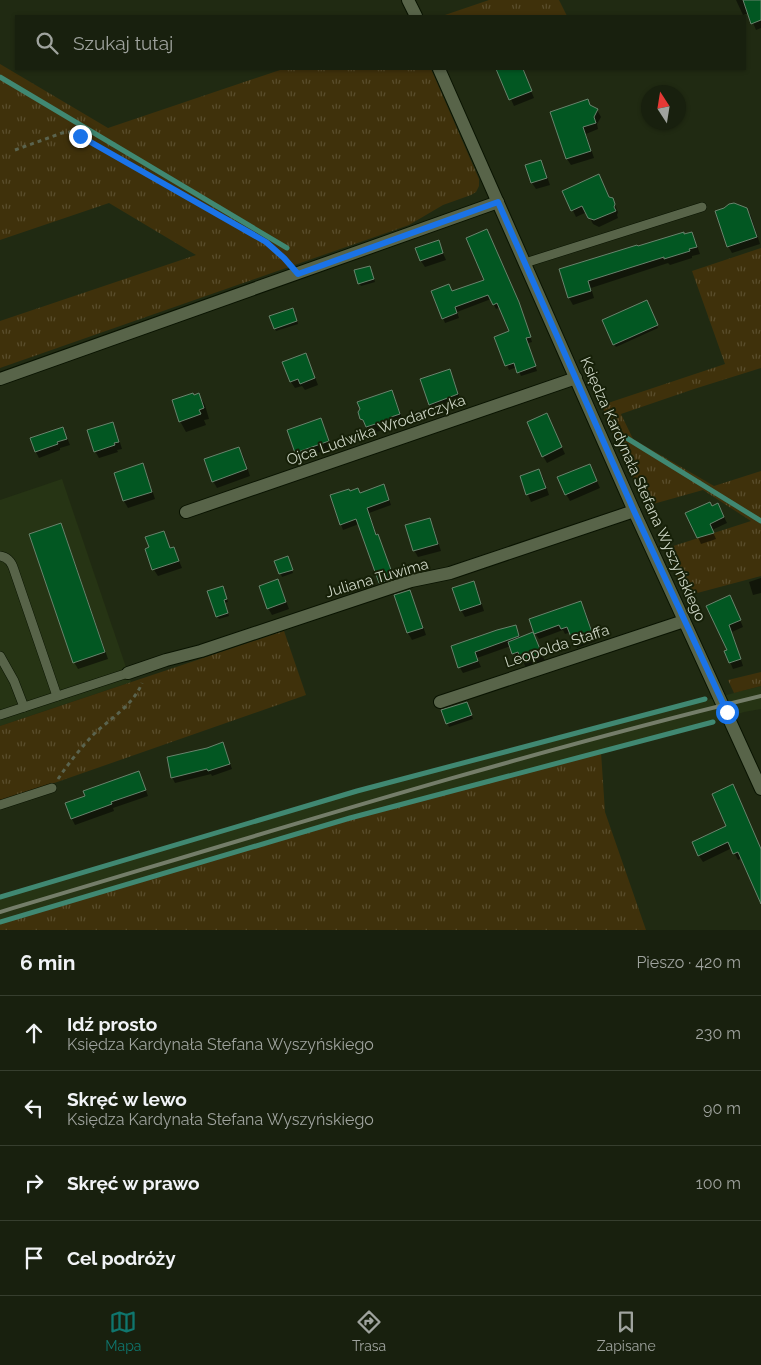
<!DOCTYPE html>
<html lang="pl">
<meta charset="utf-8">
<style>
:root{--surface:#18200e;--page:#212817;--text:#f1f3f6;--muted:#9fa39e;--line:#363e2e;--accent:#0f766e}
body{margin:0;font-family:Raleway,sans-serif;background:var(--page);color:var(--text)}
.compass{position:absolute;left:641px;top:85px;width:45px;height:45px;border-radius:50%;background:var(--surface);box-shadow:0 1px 4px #0004;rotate:348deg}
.stop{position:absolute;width:15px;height:15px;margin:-11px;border:4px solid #1a73e8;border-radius:50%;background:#fff}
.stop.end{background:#1a73e8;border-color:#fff;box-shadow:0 1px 5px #0008}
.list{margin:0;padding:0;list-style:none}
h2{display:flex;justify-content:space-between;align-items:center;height:65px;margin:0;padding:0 20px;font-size:21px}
h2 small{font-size:16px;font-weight:400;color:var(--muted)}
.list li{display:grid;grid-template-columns:32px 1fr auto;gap:15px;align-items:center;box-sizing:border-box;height:75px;padding:0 20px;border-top:1px solid var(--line)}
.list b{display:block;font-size:19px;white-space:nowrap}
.list p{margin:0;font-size:16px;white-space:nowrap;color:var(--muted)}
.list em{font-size:16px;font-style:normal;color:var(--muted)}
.icon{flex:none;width:28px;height:28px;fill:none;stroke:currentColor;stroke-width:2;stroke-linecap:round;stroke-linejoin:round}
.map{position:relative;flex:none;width:761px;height:930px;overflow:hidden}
.search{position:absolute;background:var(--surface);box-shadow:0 1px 4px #0004;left:15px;right:15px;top:15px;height:55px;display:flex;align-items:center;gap:12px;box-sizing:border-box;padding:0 18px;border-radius:0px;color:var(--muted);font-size:19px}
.sheet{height:365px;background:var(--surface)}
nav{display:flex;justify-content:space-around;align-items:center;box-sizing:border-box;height:70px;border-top:1px solid var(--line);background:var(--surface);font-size:14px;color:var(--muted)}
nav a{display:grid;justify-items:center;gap:2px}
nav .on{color:var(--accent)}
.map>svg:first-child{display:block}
.built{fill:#263414}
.grass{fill:url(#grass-tufts)}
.shadow{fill:#0007}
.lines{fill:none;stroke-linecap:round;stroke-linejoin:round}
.stream{stroke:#408872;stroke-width:5}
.building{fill:#025722;stroke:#69836d}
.service-casing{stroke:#091300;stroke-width:10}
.minor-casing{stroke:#091300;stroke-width:14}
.tertiary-casing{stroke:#091300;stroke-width:14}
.path{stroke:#5a634e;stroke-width:3;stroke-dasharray:4 4;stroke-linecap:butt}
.service{stroke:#586449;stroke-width:9}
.minor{stroke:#586449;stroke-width:12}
.tertiary{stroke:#586449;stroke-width:12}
.rail{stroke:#747d69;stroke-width:4}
.route{stroke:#1a73e8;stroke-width:6}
.labels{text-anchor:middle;stroke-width:4;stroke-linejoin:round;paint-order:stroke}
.street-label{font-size:15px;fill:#cdd5c5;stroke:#162008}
</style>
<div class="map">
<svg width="761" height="930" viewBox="0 0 761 930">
<defs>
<pattern id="grass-tufts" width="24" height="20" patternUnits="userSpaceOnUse" patternTransform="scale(1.25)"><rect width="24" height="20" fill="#3f310b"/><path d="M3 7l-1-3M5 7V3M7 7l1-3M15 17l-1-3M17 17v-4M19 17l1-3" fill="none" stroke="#5a4e2d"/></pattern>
</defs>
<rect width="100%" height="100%" fill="#202a12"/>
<g class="built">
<path d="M62,479L131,682L0,726V500Z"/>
<path d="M761,686V709L744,712L713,722L350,818L0,922V897L357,791Z"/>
</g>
<g class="grass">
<path d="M489,0H559L567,16H442Z"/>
<path d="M0,64L108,128L283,69H431L479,179V186L476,192L471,195L443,205L409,225L0,368V321L196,255L109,203L0,240Z"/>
<path d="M761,248V368L694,389L621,414L633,439L714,486L761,471V576L686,596L664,549L751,521L703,490L646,506L608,423L602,405L725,364L692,271Z"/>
<path d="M284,631L306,695L0,802V726Z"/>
<path d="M761,672V686L734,693L728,680Z"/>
<path d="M601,752L605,812L646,930H0V922L350,818Z"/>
</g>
<g class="shadow">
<path d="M736,0H761V28L756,30L749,13L743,15Z"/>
<path d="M497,69H522L534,98L514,106Z"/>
<path d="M591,107L597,110L601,117L597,124L598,129L586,134L594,158L571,165L567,159L552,112Z"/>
<path d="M540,162L544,168L550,185L536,189L532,183Z"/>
<path d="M564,192L612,199L618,212L617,215L618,218L599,227L593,224L587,212L576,217Z"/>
<path d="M747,209L751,216L760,244L732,253L728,246Z"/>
<path d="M691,233L695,240L700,254L692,256V258L670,265L668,263L591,288L594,298L573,305L569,298L560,270Z"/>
<path d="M438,242L446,260L425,267L421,261Z"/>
<path d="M371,270L375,282L361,286L359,283Z"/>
<path d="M486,280L521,308L532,342L528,343L537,371L521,376L517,367L509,370L496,337L511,332L500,307L496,309L491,299L457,312L459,318L445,323L443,318L452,292Z"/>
<path d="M648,305L658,328L616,347L614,344Z"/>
<path d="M294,312L298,324L276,331L275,328Z"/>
<path d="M305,355L309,362L318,385L305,390L302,386L295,388L291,382L284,363Z"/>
<path d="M449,371L453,377L461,401L434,411L430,405Z"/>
<path d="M391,391L395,398L403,421L394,424V426L371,434L361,418Z"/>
<path d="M199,395L205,405L209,419L204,420L206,425L186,432L180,421L194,397Z"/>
<path d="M547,414L565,454L547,463L543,456Z"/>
<path d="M320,420L324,427L332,448L300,459L296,452Z"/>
<path d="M112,423L116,430L122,449L117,450L118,452L99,458L95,451Z"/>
<path d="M63,428L70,445L60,448V450L39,458L36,452Z"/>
<path d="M239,448L243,455L250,476L217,488L213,481Z"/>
<path d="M142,465L146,472L155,499L128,508L124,501L115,473Z"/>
<path d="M539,471L543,477L549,495L531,502L528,495L522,477Z"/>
<path d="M593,472L600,488L570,501L566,494Z"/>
<path d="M386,491L391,505L369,513L377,536L380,540L395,583L383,587L359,524L343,530L331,496L350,493L360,494Z"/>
<path d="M711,507L721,511L727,523L712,530L716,539L701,544L698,537Z"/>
<path d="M429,519L433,526L441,551L418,557L414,550Z"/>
<path d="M60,525L64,531L108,659L78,669L74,662Z"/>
<path d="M164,533L171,549H173L177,556L182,568L158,576L154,570L147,549Z"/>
<path d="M289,561L293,573L282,577L276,562Z"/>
<path d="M761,578V593L753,595L749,582Z"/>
<path d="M277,581L281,588L289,609L272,615L268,608Z"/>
<path d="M473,582L477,589L484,611L465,617L461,610Z"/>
<path d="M224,591L228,602L224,603L229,616L219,619L217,616Z"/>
<path d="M409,591L413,598L426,635L412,640L408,633L395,596Z"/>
<path d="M581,603L584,608L596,641L577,648L571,632L565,634L563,630L539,639L535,633Z"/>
<path d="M733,603L743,627L732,632L743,666L733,669L726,652L728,651L708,606Z"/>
<path d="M515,627L521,638L533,634L545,661L526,668L522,659L517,660L511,646L477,658L481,667L463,673L460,668L452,647Z"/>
<path d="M468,706L473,719L449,727L443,711Z"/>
<path d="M207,749H225L232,769L212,776L211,774L175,783L172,777Z"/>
<path d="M139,772L148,796L113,808L114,811L75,825L72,819L86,796Z"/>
<path d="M728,827L761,850V902L742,858L738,860L732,848L703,862L699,856L693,842Z"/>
</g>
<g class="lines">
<g class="stream">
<path d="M0,77L287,248"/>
<path d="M625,437L761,521"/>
<path d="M0,897L357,791L705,699"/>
<path d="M0,922L350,818L713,722"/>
</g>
</g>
<g class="building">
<path d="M743,0H761V20L751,24Z"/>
<path d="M496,69H523L532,91L509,100Z"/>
<path d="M588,99L590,105L598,109L594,117L596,123L583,127L591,151L566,159L550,112Z"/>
<path d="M541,160L547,178L531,183L525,165Z"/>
<path d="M599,174L609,197L613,198L615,204L614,207L616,211L594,220L588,218L582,206L571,211L562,191Z"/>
<path d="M734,203L747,208L757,237L727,247L715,211L724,208L729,204Z"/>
<path d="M487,229L519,302L531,337L526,338L536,366L517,373L514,363L505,366L494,337L509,331L497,303L493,305L488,295L455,307L457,313L442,319L431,291L449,284L452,291L484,280L466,238Z"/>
<path d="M684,232V234L692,232L697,247L689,249L690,251L664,259V257L588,281L591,291L568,298L559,269L637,245L638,246Z"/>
<path d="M439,240L443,253L420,261L415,248Z"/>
<path d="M370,266L374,279L358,284L354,270Z"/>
<path d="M647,300L658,325L613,345L602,320Z"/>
<path d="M293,308L297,321L274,329L269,316Z"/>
<path d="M306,353L315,378L300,384L298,379L290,382L282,362Z"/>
<path d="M450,369L458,394L429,405L420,379Z"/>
<path d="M392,390L400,414L391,417V419L366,427L363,420L360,419L358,412L360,409L357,402Z"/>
<path d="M193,393L194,395L199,393L204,408L199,410L201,414L179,422L172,400Z"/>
<path d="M547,413L562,447L542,457L527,422Z"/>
<path d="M321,418L329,441L295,453L287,430Z"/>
<path d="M113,422L119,442L114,443L115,445L94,452L87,430Z"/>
<path d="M63,427L67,439L57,442L58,444L35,452L30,438Z"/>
<path d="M239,447L247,469L212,482L204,459Z"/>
<path d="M143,463L152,492L123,501L114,473Z"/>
<path d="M590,464L597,481L565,495L557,477Z"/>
<path d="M539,469L546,488L526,495L520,476Z"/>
<path d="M384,484L389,500L367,508L376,535L378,534L394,578L379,583L356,519L340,525L330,495L349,489L350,491L358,488L360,493Z"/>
<path d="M710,502L712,506L718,503L724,517L710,524L714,533L697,538L685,513Z"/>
<path d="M430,518L438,544L413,551L405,525Z"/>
<path d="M61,523L105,652L73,663L29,534Z"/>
<path d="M164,531L170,548L174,547L179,561L152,570L145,549L149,547L145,537Z"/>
<path d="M288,556L293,570L279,574L274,561Z"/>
<path d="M278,579L286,602L267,609L259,586Z"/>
<path d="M474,581L481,604L460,611L452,588Z"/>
<path d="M223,586L227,599L224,600L228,613L216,617L207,591Z"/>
<path d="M410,590L423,628L407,633L394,595Z"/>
<path d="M730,595L741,620L729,625L741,659L729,663L724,651L727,650L706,606Z"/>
<path d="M581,601L593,635L573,642L567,627L561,629L559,625L534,634L529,619Z"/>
<path d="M516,625L519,636L475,652L478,661L458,668L451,646L497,630Z"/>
<path d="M533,632L542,654L521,661L518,652L512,654L508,642Z"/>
<path d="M467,702L472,715L446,724L441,710Z"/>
<path d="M223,742L230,764L208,771L207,769L171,778L167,757L207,748Z"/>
<path d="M139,771L146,790L111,802L112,804L71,819L65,803L85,796L83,791Z"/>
<path d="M733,784L761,849V904L738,852L733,854L728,842L698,856L692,842L726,826L712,794Z"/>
</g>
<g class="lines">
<defs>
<g id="service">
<path d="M525,263L702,207"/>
<path d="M0,556C8,557 12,563 14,570L57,696"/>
<path d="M0,656L14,681L24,707"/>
<path d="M0,715L128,673"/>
<path d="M0,805L52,788"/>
</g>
<g id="minor">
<path d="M0,379L498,202"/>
<path d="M186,512L576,378"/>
<path d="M128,673L166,660L201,651L411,581L450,573L634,511"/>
<path d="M440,702L684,621"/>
</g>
<g id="tertiary">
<path d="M408,0L416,16"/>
<path d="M439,69L634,511L761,789"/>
</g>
</defs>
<use href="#service" class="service-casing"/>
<use href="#minor" class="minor-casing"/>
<use href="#tertiary" class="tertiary-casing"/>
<g class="path">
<path d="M15,150L62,133L71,132L80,136L266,242L288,262"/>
<path d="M58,779C68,764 80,749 92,736C109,719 133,706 142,683"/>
</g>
<use href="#service" class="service"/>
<use href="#minor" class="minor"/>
<use href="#tertiary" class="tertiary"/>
<path class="rail" d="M0,912C253,837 505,758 761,696"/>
</g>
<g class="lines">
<path class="route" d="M80,136L266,242L284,258L298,274L498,202L634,511L727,712"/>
</g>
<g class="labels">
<g class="street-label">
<text transform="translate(376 430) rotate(-19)" y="5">Ojca Ludwika Wrodarczyka</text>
<text transform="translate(643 489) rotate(66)" y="5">Księdza Kardynała Stefana Wyszyńskiego</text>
<text transform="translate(377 578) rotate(-16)" y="5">Juliana Tuwima</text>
<text transform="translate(557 646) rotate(-18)" y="5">Leopolda Staffa</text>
</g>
</g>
</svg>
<svg class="compass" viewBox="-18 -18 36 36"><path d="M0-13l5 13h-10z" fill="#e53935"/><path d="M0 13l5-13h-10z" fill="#9fa39e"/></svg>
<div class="stop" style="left:727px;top:712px"></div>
<div class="stop end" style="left:80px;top:136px"></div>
<div class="search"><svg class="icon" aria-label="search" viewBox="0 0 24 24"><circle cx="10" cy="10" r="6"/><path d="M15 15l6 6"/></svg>Szukaj tutaj</div>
</div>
<section class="sheet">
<h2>6 min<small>Pieszo · 420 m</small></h2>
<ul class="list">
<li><svg class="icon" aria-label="ahead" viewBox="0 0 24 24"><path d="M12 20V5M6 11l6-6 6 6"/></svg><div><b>Idź prosto</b><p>Księdza Kardynała Stefana Wyszyńskiego</p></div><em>230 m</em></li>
<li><svg class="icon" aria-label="left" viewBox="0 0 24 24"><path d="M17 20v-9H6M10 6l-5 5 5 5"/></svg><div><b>Skręć w lewo</b><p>Księdza Kardynała Stefana Wyszyńskiego</p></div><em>90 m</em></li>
<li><svg class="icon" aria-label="right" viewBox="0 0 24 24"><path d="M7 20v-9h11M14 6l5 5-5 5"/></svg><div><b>Skręć w prawo</b></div><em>100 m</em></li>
<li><svg class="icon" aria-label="arrive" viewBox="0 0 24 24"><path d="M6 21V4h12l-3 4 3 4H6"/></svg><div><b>Cel podróży</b></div></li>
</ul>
</section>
<nav>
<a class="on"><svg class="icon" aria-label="map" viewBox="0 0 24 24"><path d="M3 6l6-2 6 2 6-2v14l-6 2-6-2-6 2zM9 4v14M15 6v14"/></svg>Mapa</a>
<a><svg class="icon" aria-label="directions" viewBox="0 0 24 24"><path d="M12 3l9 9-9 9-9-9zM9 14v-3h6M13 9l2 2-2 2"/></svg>Trasa</a>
<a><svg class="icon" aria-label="saved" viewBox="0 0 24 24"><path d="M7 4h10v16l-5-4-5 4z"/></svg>Zapisane</a>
</nav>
